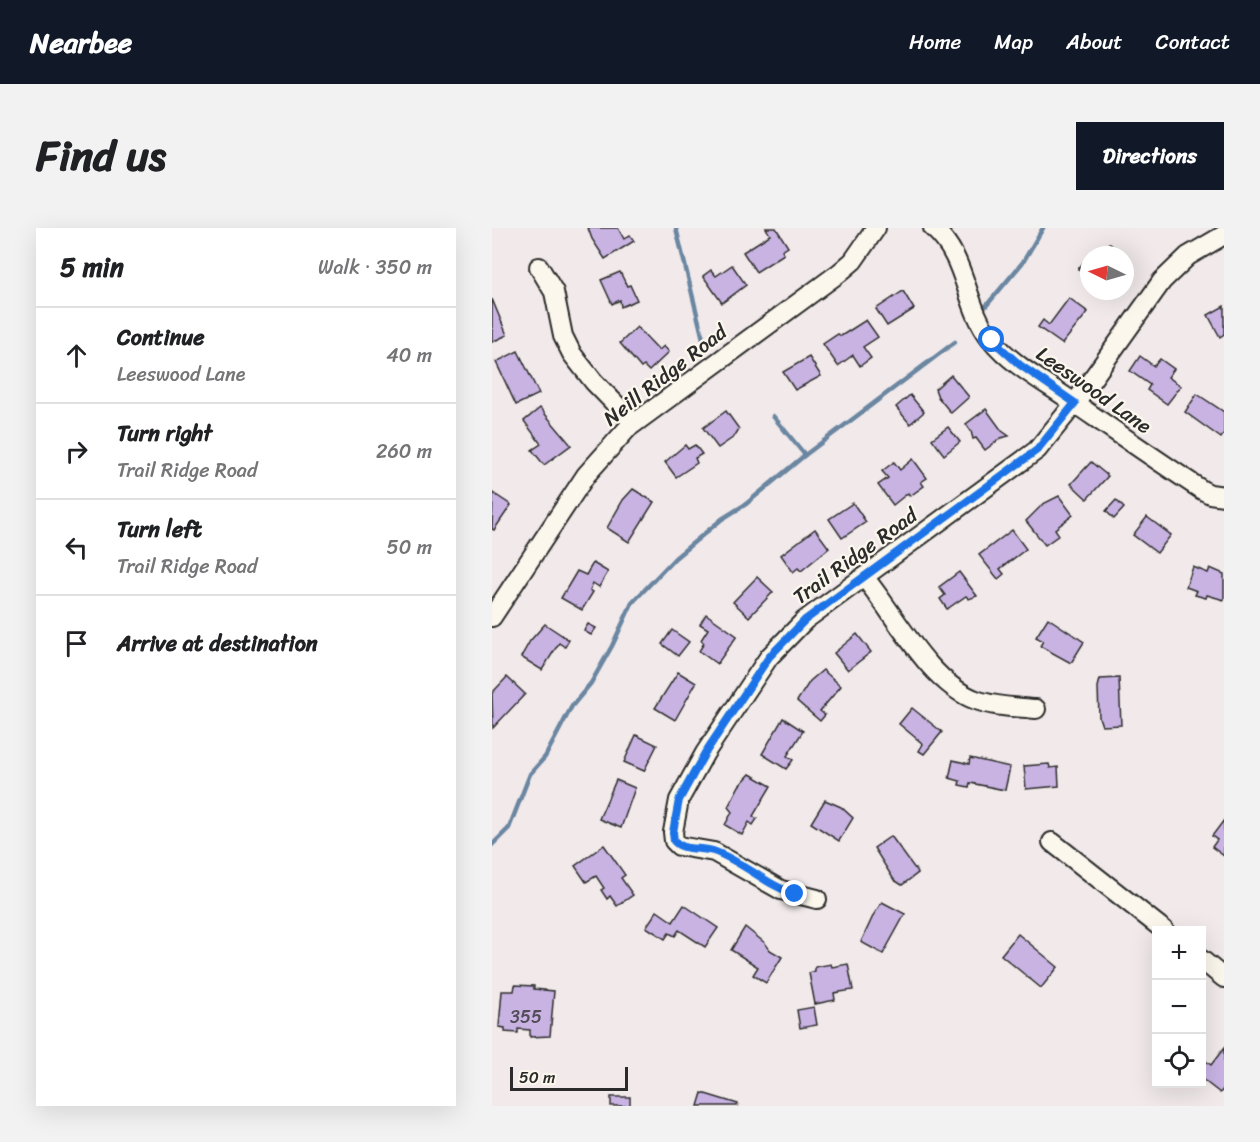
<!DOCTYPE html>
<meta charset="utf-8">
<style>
:root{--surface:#fff;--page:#f2f2f2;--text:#202124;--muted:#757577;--line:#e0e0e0;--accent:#111827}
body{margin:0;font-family:Sriracha,sans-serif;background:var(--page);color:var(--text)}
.controls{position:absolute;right:18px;bottom:18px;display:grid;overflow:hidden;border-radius:0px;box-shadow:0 6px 24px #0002}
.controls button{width:54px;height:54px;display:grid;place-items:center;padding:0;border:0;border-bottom:2px solid var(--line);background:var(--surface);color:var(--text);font:30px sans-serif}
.compass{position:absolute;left:588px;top:18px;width:54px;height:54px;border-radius:50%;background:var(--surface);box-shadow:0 6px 24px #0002;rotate:275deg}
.scale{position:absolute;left:18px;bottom:15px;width:118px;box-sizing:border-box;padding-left:6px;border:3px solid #2b2b2b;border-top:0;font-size:16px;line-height:21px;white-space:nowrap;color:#2b2b2b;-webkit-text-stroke:4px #fbf7ec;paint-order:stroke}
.stop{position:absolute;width:18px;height:18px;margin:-14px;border:4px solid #1a73e8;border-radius:50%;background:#fff}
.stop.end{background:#1a73e8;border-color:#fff;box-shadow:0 2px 6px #0008}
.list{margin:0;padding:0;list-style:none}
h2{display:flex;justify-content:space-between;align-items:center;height:78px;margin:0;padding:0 24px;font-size:26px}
h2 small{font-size:20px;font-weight:400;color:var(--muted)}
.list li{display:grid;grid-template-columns:39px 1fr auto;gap:18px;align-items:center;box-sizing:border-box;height:96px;padding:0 24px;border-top:2px solid var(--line)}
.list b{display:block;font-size:22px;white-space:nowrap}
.list p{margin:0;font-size:20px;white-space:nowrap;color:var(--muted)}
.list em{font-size:20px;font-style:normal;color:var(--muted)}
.icon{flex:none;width:33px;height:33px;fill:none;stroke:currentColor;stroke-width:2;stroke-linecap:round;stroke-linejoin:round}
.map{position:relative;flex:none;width:732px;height:878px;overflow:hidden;border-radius:0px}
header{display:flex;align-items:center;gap:36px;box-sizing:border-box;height:84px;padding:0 30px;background:var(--accent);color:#fff}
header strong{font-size:28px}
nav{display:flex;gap:33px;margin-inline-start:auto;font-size:21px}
.intro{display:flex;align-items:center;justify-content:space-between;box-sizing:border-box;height:144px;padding:0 36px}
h1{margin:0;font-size:42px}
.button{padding:15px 27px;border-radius:0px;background:var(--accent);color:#fff;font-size:21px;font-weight:700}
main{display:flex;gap:36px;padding:0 36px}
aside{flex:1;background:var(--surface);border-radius:0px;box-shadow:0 6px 24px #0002}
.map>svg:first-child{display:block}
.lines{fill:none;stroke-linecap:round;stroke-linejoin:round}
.stream{stroke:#6b86a1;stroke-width:4.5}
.building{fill:#c8b3e3;stroke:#2b2b2b;stroke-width:1.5}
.minor-casing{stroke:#2b2b2b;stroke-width:22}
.minor{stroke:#fbf7ec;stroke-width:18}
.route{stroke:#1a73e8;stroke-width:8}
.labels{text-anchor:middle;stroke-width:4.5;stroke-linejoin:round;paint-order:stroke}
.number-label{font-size:18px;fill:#524d59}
.street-label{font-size:21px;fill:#2b2b2b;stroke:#fbf7ec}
</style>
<header>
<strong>Nearbee</strong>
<nav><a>Home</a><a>Map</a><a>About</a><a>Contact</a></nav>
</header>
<div class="intro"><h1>Find us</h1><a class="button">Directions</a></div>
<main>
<aside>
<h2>5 min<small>Walk · 350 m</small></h2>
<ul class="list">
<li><svg class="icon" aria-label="ahead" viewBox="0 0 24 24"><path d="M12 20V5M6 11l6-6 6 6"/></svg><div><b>Continue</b><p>Leeswood Lane</p></div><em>40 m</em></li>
<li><svg class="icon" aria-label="right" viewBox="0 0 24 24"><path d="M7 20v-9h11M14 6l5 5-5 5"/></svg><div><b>Turn right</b><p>Trail Ridge Road</p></div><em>260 m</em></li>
<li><svg class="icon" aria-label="left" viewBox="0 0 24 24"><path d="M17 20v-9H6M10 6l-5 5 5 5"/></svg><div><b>Turn left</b><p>Trail Ridge Road</p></div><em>50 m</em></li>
<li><svg class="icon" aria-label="arrive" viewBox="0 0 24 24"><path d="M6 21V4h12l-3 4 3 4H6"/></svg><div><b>Arrive at destination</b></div></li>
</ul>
</aside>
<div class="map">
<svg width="732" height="878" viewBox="0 0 732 878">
<rect width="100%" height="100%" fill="#f1e9ea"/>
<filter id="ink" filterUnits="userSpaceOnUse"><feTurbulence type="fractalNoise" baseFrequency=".0167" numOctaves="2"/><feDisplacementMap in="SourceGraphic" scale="12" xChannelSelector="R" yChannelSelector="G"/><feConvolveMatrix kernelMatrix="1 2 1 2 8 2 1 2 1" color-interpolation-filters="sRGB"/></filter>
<g filter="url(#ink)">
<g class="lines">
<g class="stream">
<path d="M184,0L212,115"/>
<path d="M494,78L531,34L551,0"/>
<path d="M281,188L313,227"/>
<path d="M0,617L17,600L38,546L53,529L80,478L99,455L120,418L140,375L183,330L230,291L254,276L313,227L463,114"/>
</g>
</g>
<g class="building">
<path d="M96,0H126L132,11L138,7L142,13L113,31L100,11Z"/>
<path d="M274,0H284L296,19L290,23L292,26L264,44L251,24L278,7Z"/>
<path d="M617,15L631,27H607Z"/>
<path d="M591,35L597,39V51L586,41Z"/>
<path d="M240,37L254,57L230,75L211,48L219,42L224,48Z"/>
<path d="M128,44L135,58L138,57L145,72L129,79L128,72L120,76L109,52Z"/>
<path d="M411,63L422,81L395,98L384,81Z"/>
<path d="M577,70L596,84L570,116L546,99L551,92L557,97Z"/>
<path d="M0,71L15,107L0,114Z"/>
<path d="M732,78V106L728,109L716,87Z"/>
<path d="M374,92L386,109L371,119L379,130L368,138L361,127L346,138L331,116L346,106L349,108Z"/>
<path d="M145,99L167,122L172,118L177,124L157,143L152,138L149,140L128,115Z"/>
<path d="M26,123L47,166L24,177L4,134Z"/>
<path d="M648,128L662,138L668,131L682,141L676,149L689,158L675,176L655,162L658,157L638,143Z"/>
<path d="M317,129L329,148L303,162L291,144Z"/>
<path d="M459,147L477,169L459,185L446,169L443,161Z"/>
<path d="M705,166L732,184V205L729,210L693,184Z"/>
<path d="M418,167L432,184L418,196L404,179Z"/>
<path d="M48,180L79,217L52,237L40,222L49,216L32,193Z"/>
<path d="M494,181L510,203L517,208L509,210L493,222L484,210L481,211L479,203L474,196Z"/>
<path d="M234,183L247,201L242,209L226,220L211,200Z"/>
<path d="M456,199L468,214L452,227L440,211Z"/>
<path d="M193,217L196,221L203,217L210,226L203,230L205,235L184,249L173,234Z"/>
<path d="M421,231L435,250L429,254L432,258L418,268L416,265L401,277L386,257L396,250L390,243L402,234L408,242Z"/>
<path d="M599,234L616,248L595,271L579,256Z"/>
<path d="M141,261L162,274L137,314L115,300L131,272Z"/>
<path d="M1,265L19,277L2,302L0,301Z"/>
<path d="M567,268L581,287L563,301L567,307L553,317L534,293L551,276Z"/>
<path d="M624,272L632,280L622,291L614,283Z"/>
<path d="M361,275L374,294L350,310L337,291Z"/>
<path d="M655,289L679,307L665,325L641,307Z"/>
<path d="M323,301L337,320L309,343L306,340L301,344L289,327Z"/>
<path d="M520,302L534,321L508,341L512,346L506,351L487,327Z"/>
<path d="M101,335L116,344L107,359L101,355L98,362L101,364L90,382L69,370L85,343L94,347Z"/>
<path d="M701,339L716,345L718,340L732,346V372L715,367L714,370L703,367L705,363L694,359Z"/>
<path d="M467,344L485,368L477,371L474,368L455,381L448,371L453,367L447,359Z"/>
<path d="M265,349L281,364L257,389L241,374Z"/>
<path d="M214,386L245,408L225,436L207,423L212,415L209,412L216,401L208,396Z"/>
<path d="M556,390L592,414L579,435L548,418L551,413L544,409Z"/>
<path d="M53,396L77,412L73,419L67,415L50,442L29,429L38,413Z"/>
<path d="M96,396L104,400L99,407L92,403Z"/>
<path d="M180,402L197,414L186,428L170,416Z"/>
<path d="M365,406L379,424L356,442L342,425Z"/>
<path d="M331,442L349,458L328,483L333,487L328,493L305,473L318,453Z"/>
<path d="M186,444L204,455L183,492L163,480Z"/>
<path d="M15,449L33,466L1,500L0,465Z"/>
<path d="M627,450L629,497L610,498L607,489L606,459L608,451Z"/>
<path d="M420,480L450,504L432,526L427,523L431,516L407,496Z"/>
<path d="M291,490L311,503L295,528L301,532L294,541L270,526Z"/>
<path d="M144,507L165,517L152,543L132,534Z"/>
<path d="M478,530L518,539L513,562L478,555L477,559L467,557L468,553L457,550L461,532L477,536Z"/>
<path d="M557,536L558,540L566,539L567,558L534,561L532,538Z"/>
<path d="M258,546L279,558L261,588L265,591L261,597L257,594L250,607L233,597L240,584L236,579L247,558Z"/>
<path d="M124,552L143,560L129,600L107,591Z"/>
<path d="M333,572L349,579L361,590L347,613L319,595Z"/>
<path d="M732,592V628L720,619L725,612L720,608Z"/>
<path d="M399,608L426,645L410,657L402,652L382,620Z"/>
<path d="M112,617L133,647L129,650L141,667L125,678L118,668L115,671L109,662L112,660L104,648L94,654L83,638Z"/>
<path d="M390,674L413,686L391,726L369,714L382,686Z"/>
<path d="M192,677L226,700L213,719L187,702L183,708L177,705L173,711L154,699L165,683L181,694Z"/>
<path d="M253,699L273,715L278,722L290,729L274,755L261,747L266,739L239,722Z"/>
<path d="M526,706L566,739L549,760L509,727Z"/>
<path d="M339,736L340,739L356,736L361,762L342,765L343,772L323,776L317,745L323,743V739Z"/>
<path d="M23,757L42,758V761L62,763L58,808L38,809V802L26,801V805L13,804V800L7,799L10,763H22Z"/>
<path d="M322,779L325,797L308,800L305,782Z"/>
<path d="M732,820V860L728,865L710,851V830L719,837Z"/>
<path d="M210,865L246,876L245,878H206Z"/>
<rect x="119" y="869" width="19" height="9"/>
</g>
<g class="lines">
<defs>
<g id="minor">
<path d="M441,0C476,30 472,78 499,111C519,136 549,152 575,170C620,201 664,232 710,262L718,266L732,268"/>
<path d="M47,39L62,64L71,108L80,126L102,154L142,195"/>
<path d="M372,349C403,386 437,455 484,472C503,479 524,479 544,481"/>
<path d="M0,389L94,247L136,200L347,45L361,33L384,0"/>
<path d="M560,614L672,702"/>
<path d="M325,671L289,662L222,624L187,618L182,613L181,604L187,572L213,525L277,429L313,392L545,222L583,175L670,53L696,28L732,7"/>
<path d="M710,732L732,750"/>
</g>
</defs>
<use href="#minor" class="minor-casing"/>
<use href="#minor" class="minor"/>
</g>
</g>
<g class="lines" filter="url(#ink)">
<path class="route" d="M303,666C273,657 251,633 221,623C208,619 191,623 182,613L181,604L187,572L213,525L277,429L313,392L545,222L583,175L528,137L500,112"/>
</g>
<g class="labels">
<g class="number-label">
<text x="34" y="795">355</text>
</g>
<g class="street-label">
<text transform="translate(173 147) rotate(-38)" y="7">Neill Ridge Road</text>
<text transform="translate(602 162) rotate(35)" y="7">Leeswood Lane</text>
<text transform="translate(363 328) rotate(-36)" y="7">Trail Ridge Road</text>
</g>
</g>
</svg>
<div class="controls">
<button>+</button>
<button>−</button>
<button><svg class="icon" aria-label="locate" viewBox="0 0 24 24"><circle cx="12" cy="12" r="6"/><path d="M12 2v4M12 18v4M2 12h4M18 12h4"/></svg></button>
</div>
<svg class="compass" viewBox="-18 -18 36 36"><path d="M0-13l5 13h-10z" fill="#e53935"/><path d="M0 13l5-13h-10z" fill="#757577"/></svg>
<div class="scale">50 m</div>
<div class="stop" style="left:500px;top:112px"></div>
<div class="stop end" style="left:303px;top:666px"></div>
</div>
</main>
